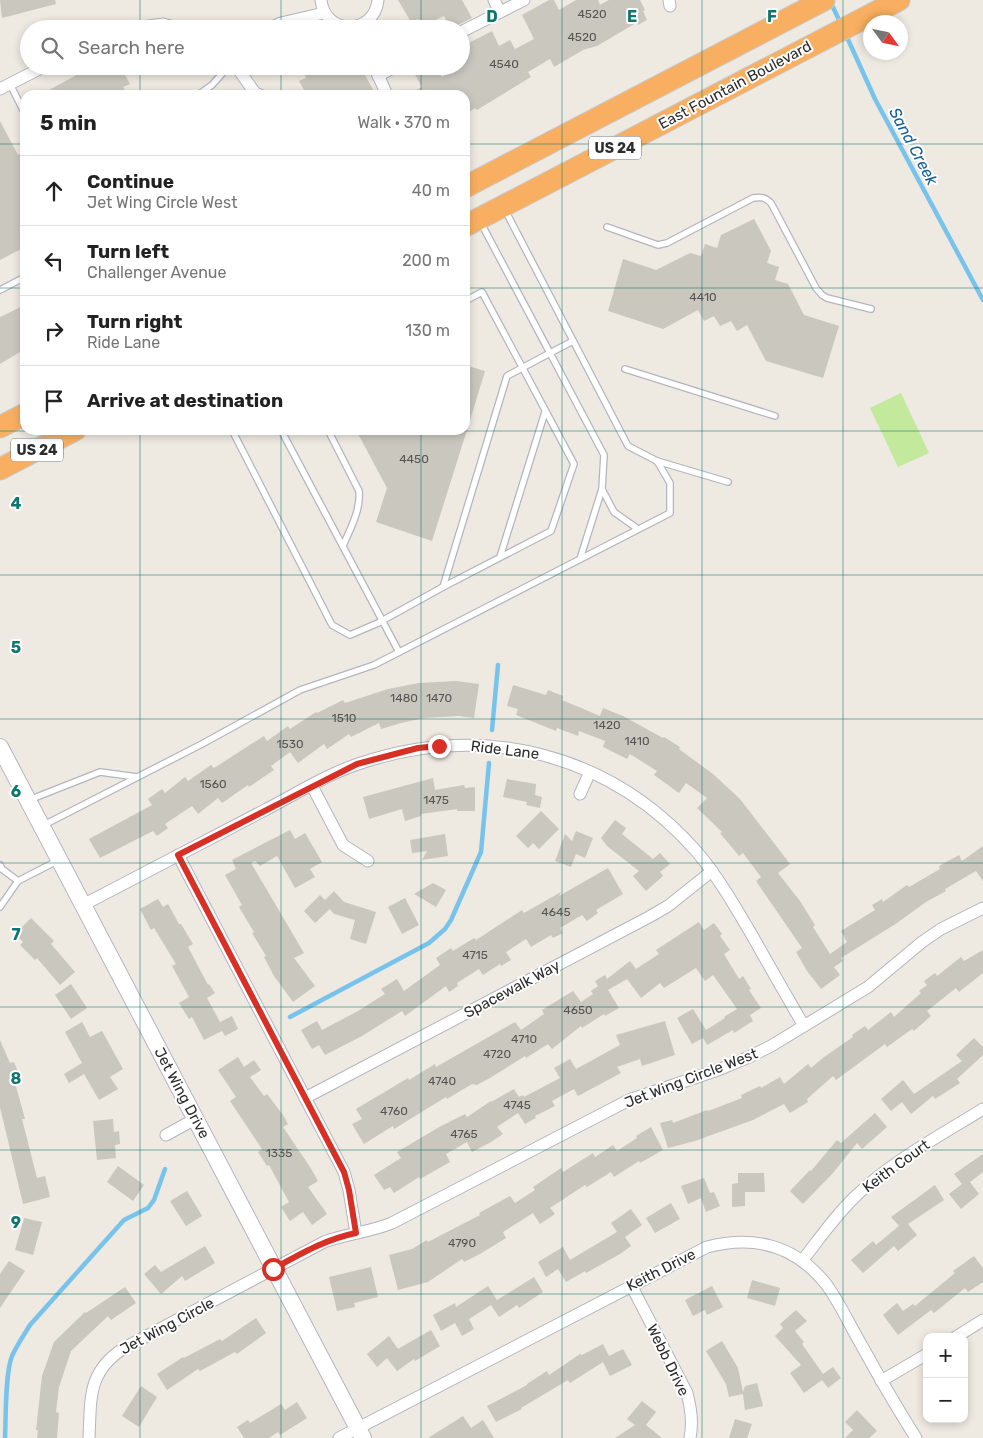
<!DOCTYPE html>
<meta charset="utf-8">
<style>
:root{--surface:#fff;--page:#f6f6f6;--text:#222;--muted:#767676;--line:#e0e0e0}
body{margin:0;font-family:Rubik,sans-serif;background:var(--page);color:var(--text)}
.controls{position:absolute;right:15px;bottom:15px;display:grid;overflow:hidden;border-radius:10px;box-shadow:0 2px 8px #0003}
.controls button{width:45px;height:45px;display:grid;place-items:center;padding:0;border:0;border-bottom:1px solid var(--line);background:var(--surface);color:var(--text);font:25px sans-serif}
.compass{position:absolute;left:863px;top:15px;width:45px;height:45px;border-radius:50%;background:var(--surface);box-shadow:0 2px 8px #0003;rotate:123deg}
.stop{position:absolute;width:15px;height:15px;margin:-11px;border:4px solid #d93025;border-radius:50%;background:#fff}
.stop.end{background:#d93025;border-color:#fff;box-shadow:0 1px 5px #0008}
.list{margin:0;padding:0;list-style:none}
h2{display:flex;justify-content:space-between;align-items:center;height:65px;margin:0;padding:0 20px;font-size:21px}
h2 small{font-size:16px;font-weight:400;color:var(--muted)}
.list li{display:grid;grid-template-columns:32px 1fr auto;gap:15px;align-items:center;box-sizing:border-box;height:70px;padding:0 20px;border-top:1px solid var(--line)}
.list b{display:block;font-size:19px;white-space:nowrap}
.list p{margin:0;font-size:16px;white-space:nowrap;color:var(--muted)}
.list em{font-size:16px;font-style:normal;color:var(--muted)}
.icon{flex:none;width:28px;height:28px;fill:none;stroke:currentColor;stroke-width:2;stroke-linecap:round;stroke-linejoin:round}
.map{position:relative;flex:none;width:983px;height:1438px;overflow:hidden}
.search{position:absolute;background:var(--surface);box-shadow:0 2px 8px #0003;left:20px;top:20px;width:450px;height:55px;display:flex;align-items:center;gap:12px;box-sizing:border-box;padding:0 18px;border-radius:28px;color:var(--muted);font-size:19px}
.panel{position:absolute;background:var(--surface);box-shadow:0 2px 8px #0003;left:20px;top:90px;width:450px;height:345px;border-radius:15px}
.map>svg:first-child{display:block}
.pitch{fill:#c2e99c}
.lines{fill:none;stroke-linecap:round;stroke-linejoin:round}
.stream{stroke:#78c3eb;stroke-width:4.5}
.building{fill:#cac7bf}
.lane-casing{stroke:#b4b5c0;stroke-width:8}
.street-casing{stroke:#b4b5c0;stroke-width:13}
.secondary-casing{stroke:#b4b5c0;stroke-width:18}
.highway-casing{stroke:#c8c8c8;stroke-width:23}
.lane{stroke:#fff;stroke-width:5.5}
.street{stroke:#fff;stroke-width:11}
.secondary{stroke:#fff;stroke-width:16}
.highway{stroke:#f9af61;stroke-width:21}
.route{stroke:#d93025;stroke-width:6}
.grid{fill:none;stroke:#0f766e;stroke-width:1;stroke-opacity:0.55}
.labels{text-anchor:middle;stroke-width:4;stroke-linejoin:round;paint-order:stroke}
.number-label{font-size:12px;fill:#545452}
.shield{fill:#fff;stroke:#6c6c6c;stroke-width:1}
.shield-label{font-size:14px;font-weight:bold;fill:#2d2d2d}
.street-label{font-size:15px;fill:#2d2d2d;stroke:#fff}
.water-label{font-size:16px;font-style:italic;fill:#12619c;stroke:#fff}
.grid-label{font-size:16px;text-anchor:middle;font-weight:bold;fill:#0f766e;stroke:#fff;stroke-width:4;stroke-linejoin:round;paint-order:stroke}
</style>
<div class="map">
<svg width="983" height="1438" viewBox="0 0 983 1438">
<rect width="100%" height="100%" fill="#eee9e1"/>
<path class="pitch" d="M901,393L929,453L898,467L870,408Z"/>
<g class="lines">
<g class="stream">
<path d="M830,1L841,24"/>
<path d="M846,35L875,99L983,300"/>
<path d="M492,730L498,665"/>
<path d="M290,1017L429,943L445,929L451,920L481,852L489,763"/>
<path d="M5,1438C6,1418 5,1373 12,1356C17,1345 24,1335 30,1325L124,1220L148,1208L154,1200L165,1169"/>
</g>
</g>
<g class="building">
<path d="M0,0H55L56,4L2,18Z"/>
<path d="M398,0H462L472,18L458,25L454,29H451L444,16L422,26L418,19L411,22Z"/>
<path d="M549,0H554L559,10L576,0H598L600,5L609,0H640L645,10L643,11L647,20L638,25L636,23L597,46L583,50L554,67L550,59L528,72L531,77L477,110L475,108L469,112L465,104V95H407L422,87L414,73L426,66H436L442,77L461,66V61L466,58L461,47L492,31L499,46L510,40L515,49L534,39L522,15Z"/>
<path d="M93,66H120L130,84L123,87L128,95H40Z"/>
<path d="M321,66H340L342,71L349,66H360L376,95H307L299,81L306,78L305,75Z"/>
<path d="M0,121L18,155L20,154L25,161V247L0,260Z"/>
<path d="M754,219L771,251L767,263L779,267L775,280L788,284L804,315L839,326L823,378L766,361L747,325L737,331L731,321L720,326L714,316L704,321L698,310L663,329L608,311L623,259L656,270L690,253L701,256L705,244L717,248L721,235Z"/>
<path d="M25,305V349L0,364V317Z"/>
<path d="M465,365L485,371L468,427L465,426Z"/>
<path d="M356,430H467L432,541L376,522L387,488Z"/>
<path d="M456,681L479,684L474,718L459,716L424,718L401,723L381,729L379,723L351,737L349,734L327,749L324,744L298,763L290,752L271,766L274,770L249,787L248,785L222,803L218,798L198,814L192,806L165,824L168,828L157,836L153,831L100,858L89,839L152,805L148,799L162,789L165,793L185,777L188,781L211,765L214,768L264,736L267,741L288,726L290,729L316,712L317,713L343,700L345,703L388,689L419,683Z"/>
<path d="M513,685L546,695L548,690L563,696L562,700L600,716L603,708L623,716L663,738L664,737L680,747L679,749L713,774L740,799L790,864L778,873L800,901L815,925L813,927L830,954L847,942L841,931L875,910L872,905L882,899L883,902L907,885L909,887L940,869L939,866L959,855L962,861L983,846V881L976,871L945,889L946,891L926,902L897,923L841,958L843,961L834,967L840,975L821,989L807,971L796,952L802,948L756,881L761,877L743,853L739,856L720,833L722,832L697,808L707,798L686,783L679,793L654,775L657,771L630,754L627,759L603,747L605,741L579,731L578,736L557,728L556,731L516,715L518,709L507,706Z"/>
<path d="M433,778L435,790L464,785L465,788L475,787V811H457V809L421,814V816L405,821L402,809L369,819L363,797Z"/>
<path d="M507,779L536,784L535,795L542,797L540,808L526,805L527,802L503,797Z"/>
<path d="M541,811L559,829L539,849L533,843L528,848L516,836Z"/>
<path d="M615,820L626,828L622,834L653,859L660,853L670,864L660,872L663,876L646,891L633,876L639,871L607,846L601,838Z"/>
<path d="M290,830L295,839L305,833L322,862L310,869L315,877L295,888L277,856L260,866L255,861L251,863L304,953L294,958L315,986L293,1002L274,976L264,957L266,956L252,933L254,932L239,907L242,905L225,875L236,869L232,860Z"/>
<path d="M576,831L593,838L585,858L576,854L571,867L555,861L565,834L572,841Z"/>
<path d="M445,834L448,856L422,860L427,851L412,853L410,840Z"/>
<path d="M608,868L623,894L596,910L598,913L587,921L582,915L560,928L563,933L553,938L551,935L531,947L526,939L506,952L511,960L501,966L500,964L483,975L479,969L457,983L458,986L449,992L446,986L405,1016L402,1011L362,1036L325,1055L319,1045L312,1049L301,1030L317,1021L322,1030L358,1011L385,994L381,989L397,979L404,991L440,965L436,958L451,948L453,951L474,938L476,940L522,910L524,913L561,892L559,896Z"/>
<path d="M433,883L446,890L436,907L414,894Z"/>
<path d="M334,891L344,902L376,912L366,944L350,939L355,920L334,914L330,909L315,923L304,911L320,895L325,900Z"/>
<path d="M405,898L419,925L402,934L388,907Z"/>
<path d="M158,899L163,907L168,904L179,924H181L193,944L188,947L208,985L209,984L215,993L207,998L220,1022L232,1016L238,1029L225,1036L222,1031L204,1040L192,1017L189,1019L179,1003L189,997L172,966L176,964L154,928L151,930L140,909Z"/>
<path d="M31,918L54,941L51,944L75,972L60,985L37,958L35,960L20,945L23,942L15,934Z"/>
<path d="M699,922L704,930L714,923L722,934L720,936L730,950L724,954L739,979L743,976L751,989L749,990L761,1008L750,1015L753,1021L734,1033L733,1030L707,1045L703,1038L692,1044L677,1018L693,1009L706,1030L725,1018L724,1017L737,1009L713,975L705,981L696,968L664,988L660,983L641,998L627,979L608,990L619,1008L605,1016L604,1014L582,1028L581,1026L552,1049L548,1044L526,1058L525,1056L490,1078L477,1085L472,1084L447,1099L446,1097L394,1129L393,1126L364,1144L352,1124L362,1119L356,1109L408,1078L409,1080L435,1064L436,1067L515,1022L521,1030L544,1014L542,1010L573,991L581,1002L593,994L591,991L598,986L595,981L605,975L607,979L630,961L636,969L659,954L656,950Z"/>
<path d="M983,950V973L959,992L956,988L927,1011L931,1016L914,1031L912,1029L887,1047L885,1044L836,1080L833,1076L807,1099L808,1102L790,1113L784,1104L753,1120L695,1141L668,1148L660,1123L672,1120L673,1123L707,1110L708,1111L742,1098L741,1095L760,1086L761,1088L780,1077L784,1084L808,1064L811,1068L824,1057L853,1037L852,1035L865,1026L868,1030L891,1012L894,1017L921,993L919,991L927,985L924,981L935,973L937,976L961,957L964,961Z"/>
<path d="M71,984L87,1008L71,1019L55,995Z"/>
<path d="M665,1021L675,1055L642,1066L640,1059L617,1067L621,1073L578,1096L574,1089L552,1101L555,1106L535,1116L536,1118L525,1124L518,1113L497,1127L503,1134L491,1142L472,1152L467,1142L446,1154L450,1162L420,1179L419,1177L394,1193L390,1187L384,1190L374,1175L401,1158L397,1152L441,1126L465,1114L467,1117L491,1101V1102L514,1089L519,1097L523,1095L524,1097L560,1078L554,1068L570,1059L576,1069L620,1045L616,1035Z"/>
<path d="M82,1022L90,1037L102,1031L123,1069L110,1077L118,1089L99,1100L84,1074L69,1083L64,1074L82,1063L65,1032Z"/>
<path d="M974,1038L983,1047V1055L957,1079L960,1083L935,1099L933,1096L911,1114L902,1102L891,1111L881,1099L903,1080L914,1094L962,1061L956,1055Z"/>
<path d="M0,1040L10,1063L14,1062L20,1077L14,1079L25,1119H22L37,1178L45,1176L50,1197L23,1204L0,1107Z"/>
<path d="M238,1057L244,1067L254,1060L261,1070L250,1077L264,1096L267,1094L283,1115L288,1124L283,1127L310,1167L318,1181L308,1187L327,1214L312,1225L303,1212L290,1221L281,1207L289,1202L269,1165L267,1166L258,1152L262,1149L230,1101L236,1097L218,1070Z"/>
<path d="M875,1113L887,1127L862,1149L857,1143L833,1173L803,1204L790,1191L810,1170L811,1171L837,1140L841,1143Z"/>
<path d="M113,1119L114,1132L119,1131L120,1144L115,1145L116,1158L97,1160L93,1121Z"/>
<path d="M651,1127L663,1150L640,1163L639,1161L614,1177L611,1172L587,1187L585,1185L550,1208L555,1214L540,1224L533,1213L503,1232L506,1238L480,1254L464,1262L462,1259L428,1282L398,1290L389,1255L412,1249L427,1240L428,1242L480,1215L479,1213L510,1196L515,1203L535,1190L533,1187L561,1168L563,1172L593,1153L595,1157L613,1145L617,1151L637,1138L636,1136Z"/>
<path d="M983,1154V1172L970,1182L979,1194L961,1209L949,1194L962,1184L954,1174Z"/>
<path d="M118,1166L144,1185L133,1201L107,1182Z"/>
<path d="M738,1173H764L765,1192H745V1206L732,1207V1184L738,1183Z"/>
<path d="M704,1178L710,1193L714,1192L720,1206L706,1212L701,1198L688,1204L681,1186Z"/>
<path d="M935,1185L944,1200L908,1224L917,1235L898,1251L894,1246L863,1273L851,1260L873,1241L876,1245L899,1226L891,1217Z"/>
<path d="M187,1191L202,1216L186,1226L170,1201Z"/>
<path d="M671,1203L680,1219L655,1233L646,1218Z"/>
<path d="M631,1209L642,1225L625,1237L631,1246L620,1254L586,1273L585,1271L566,1282L558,1269L546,1277L538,1262L563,1247L570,1260L617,1232L611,1223Z"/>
<path d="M24,1218L42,1222L33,1255L15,1250Z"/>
<path d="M205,1246L215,1263L185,1281L182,1276L161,1294L144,1274L155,1265L161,1272Z"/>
<path d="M974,1256L983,1268V1282L968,1292L965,1288L934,1313L931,1310L898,1335L883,1315L897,1303L903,1311L913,1304L915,1306L955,1273L953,1271Z"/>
<path d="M9,1261L25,1271L0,1308V1274Z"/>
<path d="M371,1267L378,1297L354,1303L355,1307L337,1311L329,1277Z"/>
<path d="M534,1277L543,1292L519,1308L517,1305L499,1317L491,1305L469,1319L474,1329L462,1336L455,1323L441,1331L433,1315L455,1303L456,1307L488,1286L497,1300Z"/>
<path d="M752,1280L780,1288L775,1306L747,1298Z"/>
<path d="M712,1286L723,1307L707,1315L705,1310L693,1316L685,1300Z"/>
<path d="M125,1287L136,1303L111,1320L108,1316L71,1351L59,1387L56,1412L59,1413L57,1438H37L38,1430H36L42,1376L54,1342L85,1312L86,1313Z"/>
<path d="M796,1310L807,1321L795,1331L804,1342L802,1344L823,1374L833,1367L841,1378L828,1388L822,1380L804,1393L790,1373L801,1365L775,1336L783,1328L780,1324Z"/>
<path d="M256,1318L266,1333L237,1354L235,1352L200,1371L198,1369L167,1390L157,1374L183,1357L184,1358L220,1339L222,1341Z"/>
<path d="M431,1330L440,1346L415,1361L414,1359L397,1371L387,1358L377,1367L367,1354L389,1336L398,1349Z"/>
<path d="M722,1341L738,1368L743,1392L745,1386L757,1383L763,1406L745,1410L743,1394L729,1397L726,1384L706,1351Z"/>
<path d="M603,1344L609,1356L623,1349L632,1365L610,1376L603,1362L570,1383L568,1380L521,1408L522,1409L496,1422L487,1406L527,1385V1384L547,1371L549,1375L580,1354L582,1355Z"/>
<path d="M141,1386L157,1397L139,1427L122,1416Z"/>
<path d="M642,1401L656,1412L646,1425L662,1438H615L635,1425L627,1419Z"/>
<path d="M297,1402L307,1418L280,1435L278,1432L269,1438H244L237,1427L248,1420L250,1423L281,1404L285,1410Z"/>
<path d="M857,1410L877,1431L869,1438H845L853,1430L845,1422Z"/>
<path d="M463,1416L471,1428L483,1420L494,1438H428Z"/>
<path d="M735,1419L752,1424L747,1438H729Z"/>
</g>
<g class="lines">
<defs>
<g id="lane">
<path d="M10,84L25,114"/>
<path d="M198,95L212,85L229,66"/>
<path d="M607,227L658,245L667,243L753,198C761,197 765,197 771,203L816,288L822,295L827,298L871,309"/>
<path d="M0,290L25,277"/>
<path d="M573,341L550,353L604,455L602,489L580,559"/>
<path d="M625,369L775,416"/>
<path d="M232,430L332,625L350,635L378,623L443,587L551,531L574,464L482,292L465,301"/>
<path d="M281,430L399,652"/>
<path d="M328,430L359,491C361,510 350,529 343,546"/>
<path d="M657,461L728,482"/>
<path d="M602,489L614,512L638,529"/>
<path d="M500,557L545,412"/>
<path d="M443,587L507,376L550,353L481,223"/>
<path d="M29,800L100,772L137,777"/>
<path d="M42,826L202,744L300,690L374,665L670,513V483L657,461L628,446L505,210"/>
<path d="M0,865L2,869L18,881"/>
<path d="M0,907L18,881L57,861"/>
</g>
<g id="street">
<path d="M321,0C325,36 374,36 378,0"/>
<path d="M494,0L500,12"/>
<path d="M669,0L670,6"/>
<path d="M127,29L163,24L182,29"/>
<path d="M268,29L281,23L324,13"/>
<path d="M461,32L524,0"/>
<path d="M236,66L255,93L260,95"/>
<path d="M374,66L387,95"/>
<path d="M378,76L396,66"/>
<path d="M0,89L45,66"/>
<path d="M312,786L343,845L368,861"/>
<path d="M580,794L590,772"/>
<path d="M178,855L344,1172L349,1190L356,1233"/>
<path d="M83,905C144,873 204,842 265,810C296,794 327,774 361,763C484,722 610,753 697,852C719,878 736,908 753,937C770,967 787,997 804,1026"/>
<path d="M305,1098L649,917L668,906L712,871"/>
<path d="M166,1135L195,1119"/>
<path d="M802,1261C820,1238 837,1213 859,1193C896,1159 941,1135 983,1109"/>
<path d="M631,1285L687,1393C691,1409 693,1422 690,1438"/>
<path d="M956,1337L983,1320"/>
<path d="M881,1381L927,1354"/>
<path d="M89,1438C91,1399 87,1372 124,1348L324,1242C346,1234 370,1232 392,1223L629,1100L718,1070L749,1057L771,1046L868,987L922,942L941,929L983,908"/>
<path d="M339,1438L707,1247C753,1235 795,1245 826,1284C840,1303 850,1326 862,1346C879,1377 897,1408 916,1438"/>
</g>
<path id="secondary" d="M0,747L363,1438"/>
<g id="highway">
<path d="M465,187L824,0"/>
<path d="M465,226L899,0"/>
<path d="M0,427L25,414"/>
<path d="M0,469L75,430"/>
</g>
</defs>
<use href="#lane" class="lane-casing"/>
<use href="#street" class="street-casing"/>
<use href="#secondary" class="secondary-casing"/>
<use href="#highway" class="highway-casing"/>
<use href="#lane" class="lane"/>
<use href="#street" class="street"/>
<use href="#secondary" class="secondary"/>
<use href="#highway" class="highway"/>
</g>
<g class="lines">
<path class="route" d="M273,1269C300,1254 326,1239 356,1233L349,1190L344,1172L178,855L357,764L418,748L439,746"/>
</g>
<path class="grid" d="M140,0V29M281,0V29M421,0V29M562,0V1438M702,0V1438M843,0V1438M140,66V95M281,66V95M421,66V95M0,144H25M465,144H983M0,288H25M465,288H983M140,430V1438M281,430V1438M421,430V1438M0,431H983M0,575H983M0,719H983M0,863H983M0,1007H983M0,1150H983M0,1294H983"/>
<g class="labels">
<g class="number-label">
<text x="592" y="18">4520</text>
<text x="582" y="41">4520</text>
<text x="504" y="68">4540</text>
<text x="703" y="301">4410</text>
<text x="414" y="463">4450</text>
<text x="404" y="702">1480</text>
<text x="439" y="702">1470</text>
<text x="344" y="722">1510</text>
<text x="607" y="729">1420</text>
<text x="637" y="745">1410</text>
<text x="290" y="748">1530</text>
<text x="213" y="788">1560</text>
<text x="436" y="804">1475</text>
<text x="556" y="916">4645</text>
<text x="475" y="959">4715</text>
<text x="578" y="1014">4650</text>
<text x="524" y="1043">4710</text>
<text x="497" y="1058">4720</text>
<text x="442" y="1085">4740</text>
<text x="517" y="1109">4745</text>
<text x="394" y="1115">4760</text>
<text x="464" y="1138">4765</text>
<text x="279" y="1157">1335</text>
<text x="462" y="1247">4790</text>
</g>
<g class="shield">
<rect x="589" y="136.5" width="52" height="23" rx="4"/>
<rect x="11" y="438.5" width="52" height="23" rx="4"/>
</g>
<g class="shield-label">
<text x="615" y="153">US 24</text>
<text x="37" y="455">US 24</text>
</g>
<g class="street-label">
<text transform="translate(735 85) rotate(-28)" y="5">East Fountain Boulevard</text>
<text transform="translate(505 750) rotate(7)" y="5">Ride Lane</text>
<text transform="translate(512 989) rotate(-28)" y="5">Spacewalk Way</text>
<text transform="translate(691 1078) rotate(-21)" y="5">Jet Wing Circle West</text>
<text transform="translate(182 1093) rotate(62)" y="5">Jet Wing Drive</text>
<text transform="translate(896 1166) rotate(-36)" y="5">Keith Court</text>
<text transform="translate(661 1270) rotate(-27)" y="5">Keith Drive</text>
<text transform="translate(167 1326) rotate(-28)" y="5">Jet Wing Circle</text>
<text transform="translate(668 1360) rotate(64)" y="5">Webb Drive</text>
</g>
<g class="water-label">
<text transform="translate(914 146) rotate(62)" y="6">Sand Creek</text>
</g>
</g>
<g class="grid-label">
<text x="492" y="22">D</text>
<text x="632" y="22">E</text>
<text x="772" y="22">F</text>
<text x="16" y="509">4</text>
<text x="16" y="653">5</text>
<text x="16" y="797">6</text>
<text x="16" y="940">7</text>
<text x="16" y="1084">8</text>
<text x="16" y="1228">9</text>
</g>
</svg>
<div class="controls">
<button>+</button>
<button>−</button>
</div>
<svg class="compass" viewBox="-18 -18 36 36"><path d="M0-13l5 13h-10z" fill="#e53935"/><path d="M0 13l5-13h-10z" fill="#767676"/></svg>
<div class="stop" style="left:273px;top:1269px"></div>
<div class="stop end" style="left:439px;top:746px"></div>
<div class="search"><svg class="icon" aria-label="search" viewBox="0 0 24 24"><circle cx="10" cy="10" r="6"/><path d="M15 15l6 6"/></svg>Search here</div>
<section class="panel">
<h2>5 min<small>Walk · 370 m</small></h2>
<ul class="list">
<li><svg class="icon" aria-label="ahead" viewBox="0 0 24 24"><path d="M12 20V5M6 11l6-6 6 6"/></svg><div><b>Continue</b><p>Jet Wing Circle West</p></div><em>40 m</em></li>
<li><svg class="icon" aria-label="left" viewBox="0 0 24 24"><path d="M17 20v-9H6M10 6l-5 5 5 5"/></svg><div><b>Turn left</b><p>Challenger Avenue</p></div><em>200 m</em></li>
<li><svg class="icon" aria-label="right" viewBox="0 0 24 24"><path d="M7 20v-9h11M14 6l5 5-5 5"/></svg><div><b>Turn right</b><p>Ride Lane</p></div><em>130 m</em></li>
<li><svg class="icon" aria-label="arrive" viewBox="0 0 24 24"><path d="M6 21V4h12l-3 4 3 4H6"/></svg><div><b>Arrive at destination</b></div></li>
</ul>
</section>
</div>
